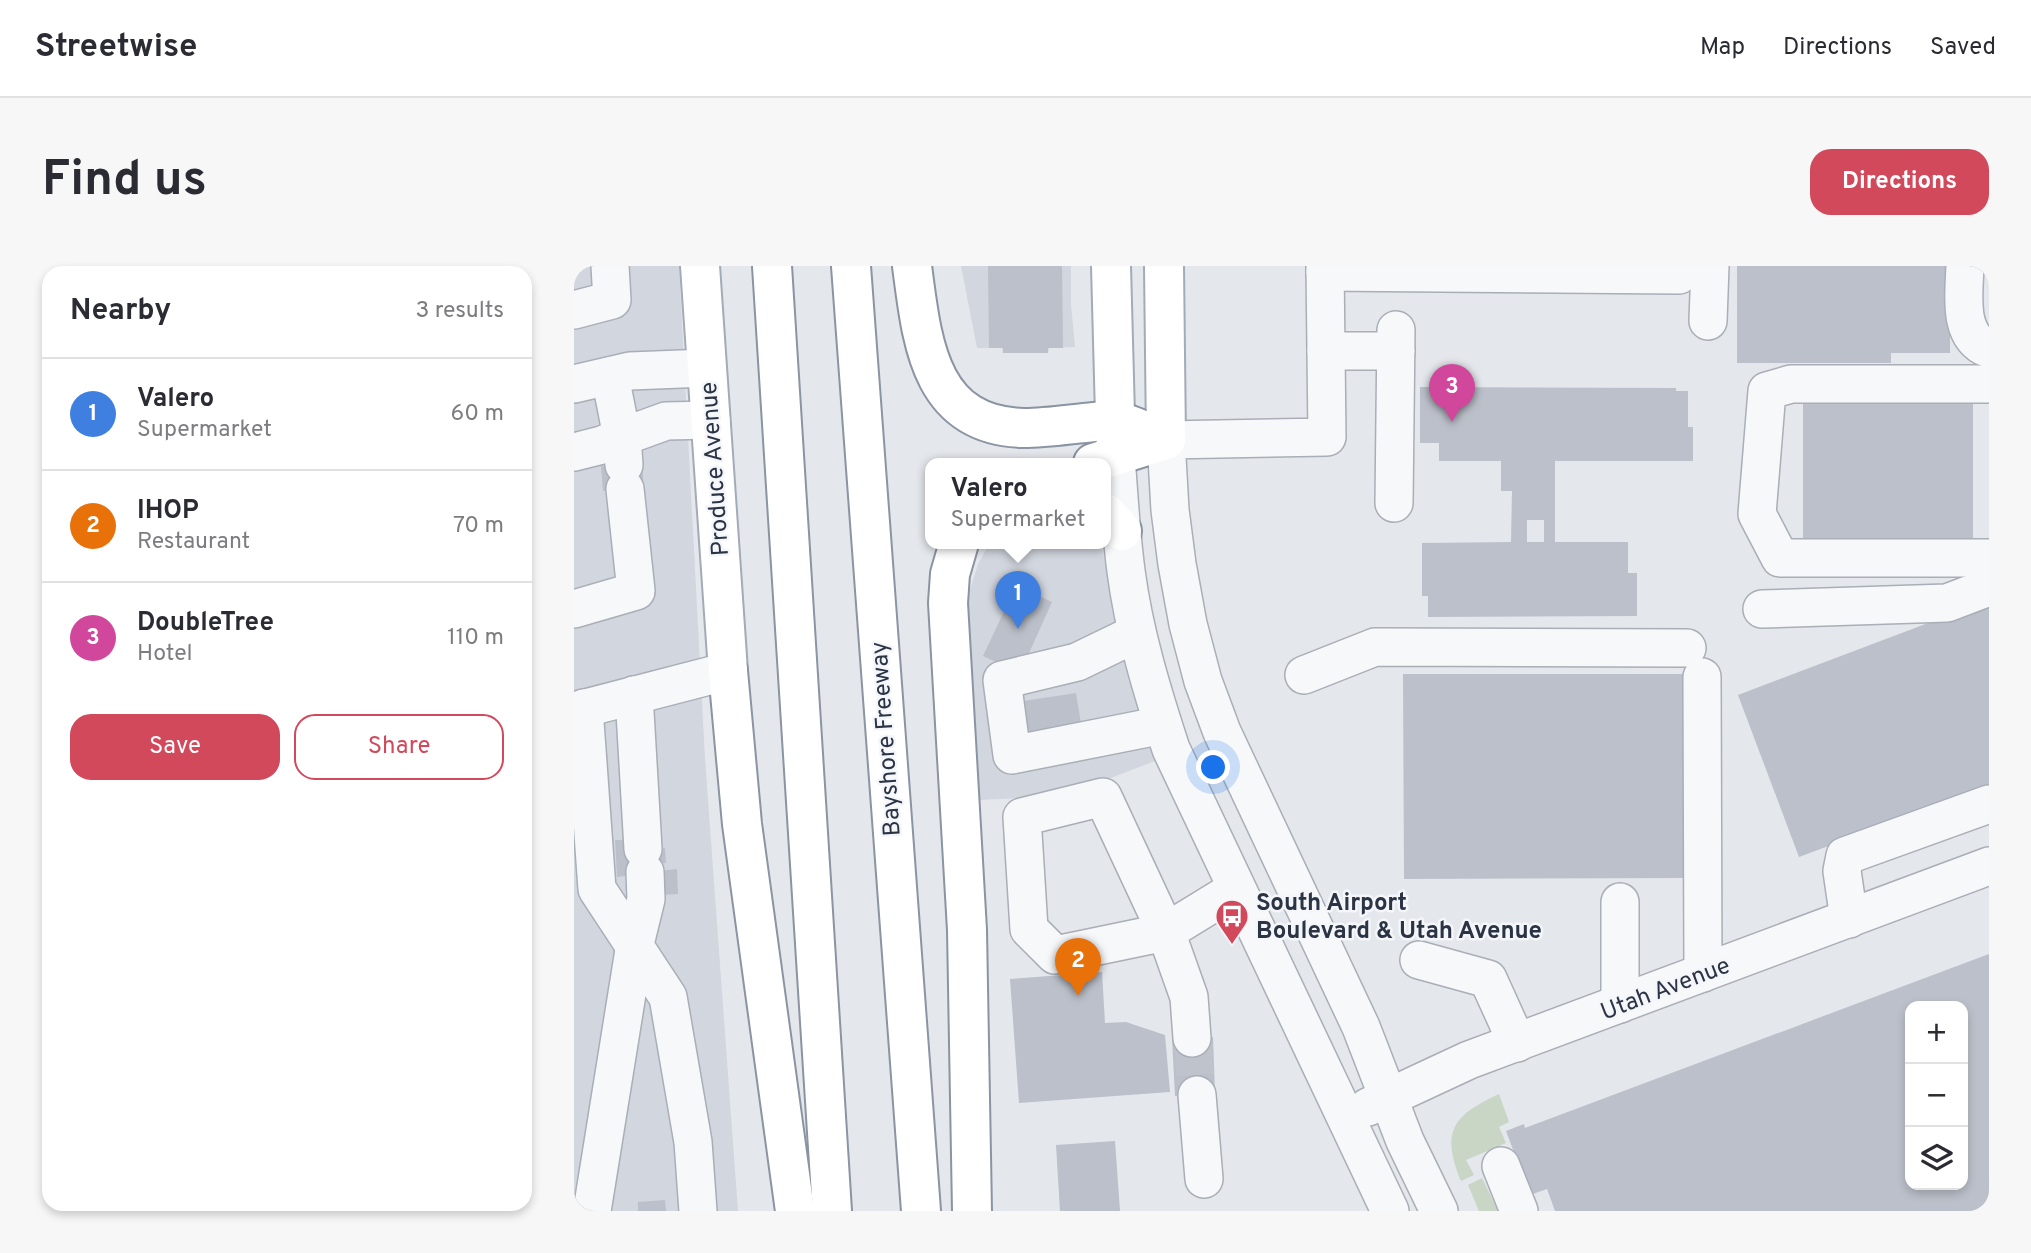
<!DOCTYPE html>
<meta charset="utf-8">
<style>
:root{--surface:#fff;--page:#f7f7f7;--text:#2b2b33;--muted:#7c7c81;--line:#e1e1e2;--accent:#d1495b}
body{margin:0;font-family:Overpass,sans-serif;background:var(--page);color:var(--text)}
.controls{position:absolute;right:21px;bottom:21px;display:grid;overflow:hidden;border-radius:14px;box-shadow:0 4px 10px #0003}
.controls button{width:63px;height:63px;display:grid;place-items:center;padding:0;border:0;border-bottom:2px solid var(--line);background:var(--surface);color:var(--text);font:35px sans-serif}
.you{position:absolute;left:640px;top:502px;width:24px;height:24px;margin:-18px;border:5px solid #fff;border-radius:50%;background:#1a73e8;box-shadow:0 0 0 10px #1a73e833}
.badge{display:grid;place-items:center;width:46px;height:46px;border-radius:50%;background:var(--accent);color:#fff;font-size:23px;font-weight:700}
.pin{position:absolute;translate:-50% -58px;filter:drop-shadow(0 2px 4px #0008)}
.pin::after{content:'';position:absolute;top:37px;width:24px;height:21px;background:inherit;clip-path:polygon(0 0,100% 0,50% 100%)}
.popup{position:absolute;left:351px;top:192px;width:186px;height:91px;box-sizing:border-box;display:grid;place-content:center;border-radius:14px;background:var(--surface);filter:drop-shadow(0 2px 5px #0005);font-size:23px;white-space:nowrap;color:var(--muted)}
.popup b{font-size:26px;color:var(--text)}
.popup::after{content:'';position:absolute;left:50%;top:100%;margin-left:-14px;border:14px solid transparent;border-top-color:var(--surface)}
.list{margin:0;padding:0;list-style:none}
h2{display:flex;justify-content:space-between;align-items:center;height:91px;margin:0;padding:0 28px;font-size:30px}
h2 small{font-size:23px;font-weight:400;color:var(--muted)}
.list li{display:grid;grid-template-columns:46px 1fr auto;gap:21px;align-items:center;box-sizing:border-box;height:112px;padding:0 28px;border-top:2px solid var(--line)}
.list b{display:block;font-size:26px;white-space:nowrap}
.list p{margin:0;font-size:23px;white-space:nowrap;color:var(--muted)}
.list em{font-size:23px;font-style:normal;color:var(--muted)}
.actions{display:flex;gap:14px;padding:21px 28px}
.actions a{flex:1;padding:16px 0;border:2px solid var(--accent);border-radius:21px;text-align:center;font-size:24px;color:var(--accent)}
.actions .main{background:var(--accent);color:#fff}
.icon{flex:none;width:38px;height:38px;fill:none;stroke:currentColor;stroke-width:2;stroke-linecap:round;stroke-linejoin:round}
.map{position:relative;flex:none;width:1415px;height:945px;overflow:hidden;border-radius:21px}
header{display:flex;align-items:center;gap:42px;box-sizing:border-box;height:98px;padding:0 35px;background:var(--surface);border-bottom:2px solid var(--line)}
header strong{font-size:33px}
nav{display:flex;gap:38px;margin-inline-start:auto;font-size:24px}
.intro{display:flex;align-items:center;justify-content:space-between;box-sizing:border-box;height:168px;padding:0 42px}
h1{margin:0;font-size:49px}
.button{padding:18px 32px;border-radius:21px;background:var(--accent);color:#fff;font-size:24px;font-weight:700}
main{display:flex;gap:42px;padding:0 42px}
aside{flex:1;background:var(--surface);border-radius:21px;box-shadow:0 4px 10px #0003}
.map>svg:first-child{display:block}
.built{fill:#d2d6de}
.green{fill:#c9d6c5}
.building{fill:#bbc0ca;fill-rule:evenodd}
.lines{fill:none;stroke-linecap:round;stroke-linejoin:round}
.minor-tunnel{stroke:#bfc3cb;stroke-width:37;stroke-dasharray:37 18;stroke-linecap:butt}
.minor-casing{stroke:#a9aeb7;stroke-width:40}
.major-casing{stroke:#a3abb8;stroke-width:42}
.highway-casing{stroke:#8b94a3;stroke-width:42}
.minor{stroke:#f7f8fa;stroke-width:37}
.major{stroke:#fff;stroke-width:38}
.highway{stroke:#fff;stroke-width:38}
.labels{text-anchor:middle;stroke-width:5;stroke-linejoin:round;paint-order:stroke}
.street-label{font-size:24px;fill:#2b3445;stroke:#f4f6f9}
.poi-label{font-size:24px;font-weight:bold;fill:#2b3445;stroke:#f4f6f9;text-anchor:start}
</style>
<header>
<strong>Streetwise</strong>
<nav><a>Map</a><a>Directions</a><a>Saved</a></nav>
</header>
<div class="intro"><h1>Find us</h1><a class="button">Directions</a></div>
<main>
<aside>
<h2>Nearby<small>3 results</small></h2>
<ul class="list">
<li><span class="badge" style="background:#3f7fe0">1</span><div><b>Valero</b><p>Supermarket</p></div><em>60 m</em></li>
<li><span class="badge" style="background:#e8710a">2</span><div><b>IHOP</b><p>Restaurant</p></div><em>70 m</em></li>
<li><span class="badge" style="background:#d1479c">3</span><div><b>DoubleTree</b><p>Hotel</p></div><em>110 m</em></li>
</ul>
<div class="actions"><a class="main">Save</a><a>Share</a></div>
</aside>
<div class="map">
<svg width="1415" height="945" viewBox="0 0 1415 945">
<rect width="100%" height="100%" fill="#e4e7ec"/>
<g class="built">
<path d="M0,0H105L131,493L164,945H0Z"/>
<path d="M387,0H497V39L501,81L475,82L474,87H429L428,82H403Z"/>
<path d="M416,277H527L554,410L581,495L490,530L404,534L394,347L395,327L404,298Z"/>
</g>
<g class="green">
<path d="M925,828L935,856L925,861L932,877L892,894L900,909L887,915C867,865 878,850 925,828Z"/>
<path d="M908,912L924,945H905L894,919Z"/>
</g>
<g class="building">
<path d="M414,0H488L489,82H474V87H429V82H415Z"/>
<path d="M1163,0H1376V87H1317V97H1163Z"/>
<path d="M846,121L1102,122V125H1114V161H1119V195H981V276H1054V307H1063V350L854,351V330H848V277L937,276L938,225H927V195H865V177H846ZM953,254H970V276H953Z"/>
<rect x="1229" y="130" width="170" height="154"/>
<path d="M68,198L70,223L29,225L27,200Z"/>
<path d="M442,320L478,336L446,407L409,390Z"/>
<path d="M1415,334V520L1225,591L1164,429Z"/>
<path d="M829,408H1113L1114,612L830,613Z"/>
<path d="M502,427L509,470L450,480L443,436Z"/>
<path d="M41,574H56V583L91,582L92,597L71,598L58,609L43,611Z"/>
<path d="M103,603L104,628L86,629L84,605Z"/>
<path d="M1415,688V945H981L973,923L956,929L932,865L950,858L951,862ZM1336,740H1389V919H1336Z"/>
<path d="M528,706L531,757L552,756L591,769L596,826L445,837L436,713Z"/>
<path d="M639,771L641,828L601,830L598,772Z"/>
<path d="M541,875L546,945H486L482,879Z"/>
<path d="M91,934L92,945H64V936Z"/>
</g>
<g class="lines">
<path class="minor-tunnel" d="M618,772L623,829"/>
<defs>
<g id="minor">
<path d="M751,0L753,171L592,174L596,244L603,298L614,358L629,415L648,466L787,761L831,875L865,945"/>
<path d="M1391,0C1390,28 1383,71 1415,83"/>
<path d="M751,6L1105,9"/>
<path d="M0,44L38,34L36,0"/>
<path d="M1134,55L1136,0"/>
<path d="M752,85H822"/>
<path d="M0,118L56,105L133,102"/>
<path d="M1415,118H1217L1193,125L1183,248L1206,292H1415"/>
<path d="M0,186L28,179L48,171L36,110"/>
<path d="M542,191C545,229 547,267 552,305C560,366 578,425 597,483L816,945"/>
<path d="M50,199L48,171L92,155L137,154"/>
<path d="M820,237L822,64"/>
<path d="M0,343L62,325L51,223"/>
<path d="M1188,343L1373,337L1415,321"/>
<path d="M563,367L503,396L428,414L438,489L589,459"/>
<path d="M730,409L801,381L1113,382"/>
<path d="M1128,411L1129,707"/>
<path d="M60,429L69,583"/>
<path d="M10,442L23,623L94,731L119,876L124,945"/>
<path d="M0,445L154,405"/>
<path d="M1046,636V738"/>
<path d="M1275,653L1268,605L1271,590L1415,538"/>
<path d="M845,694L914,713L943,777"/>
<path d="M618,772L615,731L592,666L481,689L455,663L448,551L529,531L592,666L662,623"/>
<path d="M623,829L630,913"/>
<path d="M794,841L895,794L1415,600"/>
<path d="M927,900L945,945"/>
<path d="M18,945L61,678L72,633L71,606"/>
</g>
<g id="major">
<path d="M126,0L154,405"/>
<path d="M537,0L542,187"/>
<path d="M590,0L592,174"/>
</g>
<g id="highway">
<path d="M198,0L258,945"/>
<path d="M277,0L347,945"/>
<path d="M338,0C348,74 354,160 450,162C473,162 497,158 520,156C527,155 535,153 542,155C558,158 576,168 592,174"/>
<path d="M519,197L592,174"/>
<path d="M532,247L548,265"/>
<path d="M385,277L376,308L374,337L393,664L398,945"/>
<path d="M154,405L168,558L221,945"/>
</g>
</defs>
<use href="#minor" class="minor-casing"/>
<use href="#major" class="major-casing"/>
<use href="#highway" class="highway-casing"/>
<use href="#minor" class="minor"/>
<use href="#major" class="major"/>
<use href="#highway" class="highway"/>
</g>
<defs>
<symbol id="bus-pin" viewBox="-11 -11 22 30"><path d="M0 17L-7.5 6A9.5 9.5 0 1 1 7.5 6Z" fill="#d1495b" stroke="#f4f6f9"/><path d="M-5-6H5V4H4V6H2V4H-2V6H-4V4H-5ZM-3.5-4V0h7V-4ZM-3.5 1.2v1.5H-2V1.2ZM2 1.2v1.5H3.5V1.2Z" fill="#fff"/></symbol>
</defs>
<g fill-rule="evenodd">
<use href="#bus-pin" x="639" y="631" width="38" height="52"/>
</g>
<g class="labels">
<g class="street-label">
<text transform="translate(140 203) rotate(-94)" y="8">Produce Avenue</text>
<text transform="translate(311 473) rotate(-94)" y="8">Bayshore Freeway</text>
<text transform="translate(1091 722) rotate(-21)" y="8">Utah Avenue</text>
</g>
<g class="poi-label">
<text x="682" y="644">South Airport<tspan x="682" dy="28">Boulevard &amp; Utah Avenue</tspan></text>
</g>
</g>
</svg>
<div class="controls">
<button>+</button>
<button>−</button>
<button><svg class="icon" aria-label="layers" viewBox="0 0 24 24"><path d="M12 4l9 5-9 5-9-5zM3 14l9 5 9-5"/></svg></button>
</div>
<div class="you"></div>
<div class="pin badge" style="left:444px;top:363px;background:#3f7fe0">1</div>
<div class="popup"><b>Valero</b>Supermarket</div>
<div class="pin badge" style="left:504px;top:730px;background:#e8710a">2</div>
<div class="pin badge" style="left:878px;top:156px;background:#d1479c">3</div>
</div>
</main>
